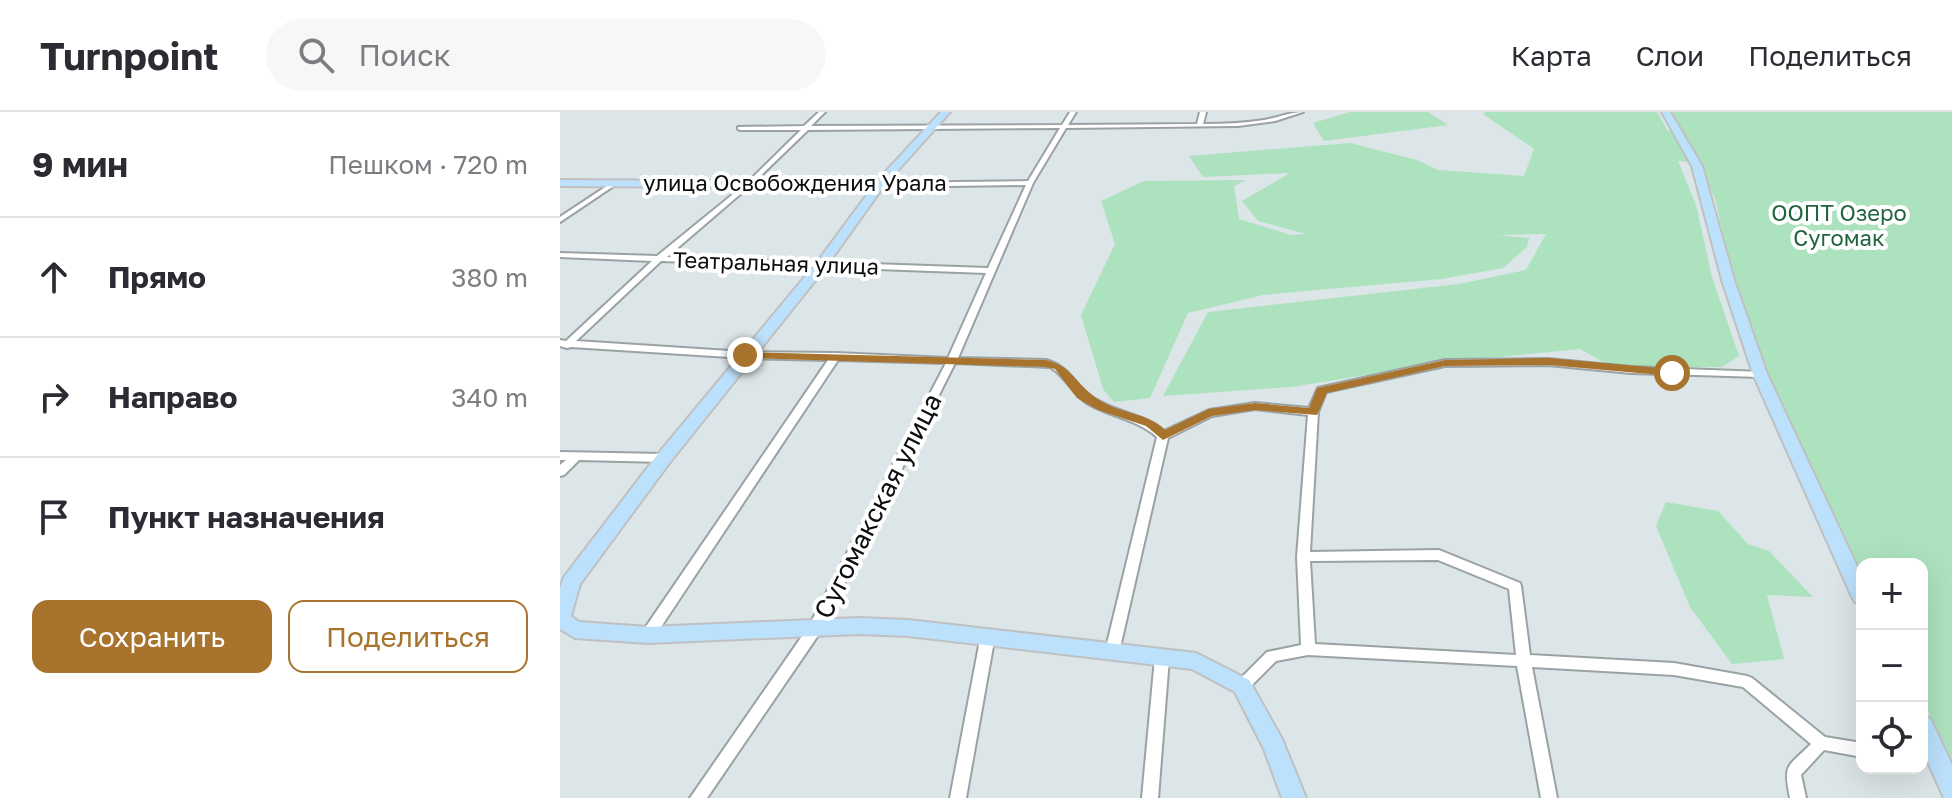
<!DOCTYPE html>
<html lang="ru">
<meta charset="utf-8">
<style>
:root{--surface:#fff;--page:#f7f7f7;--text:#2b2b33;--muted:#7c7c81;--line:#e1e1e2;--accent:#a8732c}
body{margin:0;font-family:"Golos Text",sans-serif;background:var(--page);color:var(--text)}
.controls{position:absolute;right:24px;bottom:24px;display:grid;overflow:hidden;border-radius:16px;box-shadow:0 8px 32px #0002}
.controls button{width:72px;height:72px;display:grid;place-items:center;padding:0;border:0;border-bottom:2px solid var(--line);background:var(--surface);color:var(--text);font:40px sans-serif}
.stop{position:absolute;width:24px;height:24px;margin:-18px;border:6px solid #a8732c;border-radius:50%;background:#fff}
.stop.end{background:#a8732c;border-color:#fff;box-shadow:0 2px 8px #0008}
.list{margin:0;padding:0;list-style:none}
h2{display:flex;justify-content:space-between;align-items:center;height:104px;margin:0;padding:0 32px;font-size:34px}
h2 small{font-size:26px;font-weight:400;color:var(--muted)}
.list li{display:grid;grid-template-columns:52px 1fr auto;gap:24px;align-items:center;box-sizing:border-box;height:120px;padding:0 32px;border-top:2px solid var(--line)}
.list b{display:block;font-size:30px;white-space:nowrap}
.list em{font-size:26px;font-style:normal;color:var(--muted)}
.actions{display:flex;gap:16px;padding:24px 32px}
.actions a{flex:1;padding:18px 0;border:2px solid var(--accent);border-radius:16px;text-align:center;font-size:28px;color:var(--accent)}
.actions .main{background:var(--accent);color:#fff}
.icon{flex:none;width:44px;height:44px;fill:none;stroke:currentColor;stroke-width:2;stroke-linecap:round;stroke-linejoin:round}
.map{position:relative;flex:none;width:1392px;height:686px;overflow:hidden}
header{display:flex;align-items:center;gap:48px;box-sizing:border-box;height:112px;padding:0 40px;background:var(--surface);border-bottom:2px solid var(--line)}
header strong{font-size:38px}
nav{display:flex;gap:44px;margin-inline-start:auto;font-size:28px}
.search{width:560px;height:72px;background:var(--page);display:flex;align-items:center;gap:20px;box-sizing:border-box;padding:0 28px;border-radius:44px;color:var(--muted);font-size:30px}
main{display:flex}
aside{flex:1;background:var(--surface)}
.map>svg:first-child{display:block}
.green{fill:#ade2bf}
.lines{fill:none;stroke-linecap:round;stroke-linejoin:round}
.minor-casing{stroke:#9aa2a4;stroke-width:4}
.primary-casing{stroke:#c0c0c1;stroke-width:4}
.minor{fill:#fff;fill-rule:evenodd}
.primary{fill:#bce1fc;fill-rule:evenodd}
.route{fill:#a8732c}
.labels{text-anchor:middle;stroke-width:8;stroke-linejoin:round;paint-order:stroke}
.far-street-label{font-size:22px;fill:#0b0e0f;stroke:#fff}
.far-park-label{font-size:22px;fill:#226440;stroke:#fff}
.street-label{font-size:26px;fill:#0b0e0f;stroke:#fff}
</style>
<header>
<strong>Turnpoint</strong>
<div class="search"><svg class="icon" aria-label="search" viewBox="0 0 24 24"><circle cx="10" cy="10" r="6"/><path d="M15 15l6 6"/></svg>Поиск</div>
<nav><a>Карта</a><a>Слои</a><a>Поделиться</a></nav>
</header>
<main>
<aside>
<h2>9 мин<small>Пешком · 720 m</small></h2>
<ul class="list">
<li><svg class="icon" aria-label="ahead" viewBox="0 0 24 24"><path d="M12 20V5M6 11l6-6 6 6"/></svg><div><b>Прямо</b></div><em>380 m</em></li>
<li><svg class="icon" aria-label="right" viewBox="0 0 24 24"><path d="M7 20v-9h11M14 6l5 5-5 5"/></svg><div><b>Направо</b></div><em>340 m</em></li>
<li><svg class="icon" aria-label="arrive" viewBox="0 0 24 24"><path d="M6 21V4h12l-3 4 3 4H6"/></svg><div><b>Пункт назначения</b></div></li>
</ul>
<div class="actions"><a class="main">Сохранить</a><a>Поделиться</a></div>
</aside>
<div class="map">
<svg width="1392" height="686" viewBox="0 0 1392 686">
<rect width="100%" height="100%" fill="#dce5e7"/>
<g class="green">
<path d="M790,0H868L888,13L764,29L753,11Z"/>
<path d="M926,0H1097L1108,19L1121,18L1110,0H1392V648L1362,587V452H1302V466L1207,262L1174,168L1155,87L1139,51L1118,49L1136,93L1152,165L1179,244L1162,255H1052L1020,237L888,250L731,275L603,284L648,200L899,172L966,158L986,122L937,123L969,126L967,135L943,156L881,167L703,183L628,201L590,286L554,290L543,277L521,203L555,132L541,89L584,69L686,68L674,74L679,107L731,123L746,122L698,109L682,89L730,61L643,65L629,44L790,31L857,48L878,58L964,64L974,37L923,2Z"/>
<path d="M1106,390L1158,399L1188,432L1209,439L1253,485L1207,483L1224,547L1172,552L1130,495L1096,414Z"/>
</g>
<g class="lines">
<defs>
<g id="minor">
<path d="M259,0H265L251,14L502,13L510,0H516L508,13L637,12L640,0H646L643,12C664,12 684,11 704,8C717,6 730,0 743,0L715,9L678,14L506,16L473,71L398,246L486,248C513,256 513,274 535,287C557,301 584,302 604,319L649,298L695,291L749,296L758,276L885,248L988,247L1071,255L1203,260L1205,262L1203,264L1200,265L1071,261L988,253L885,254L766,280L758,300L750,440L879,438L960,471L961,474L970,543L1114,551L1187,564L1192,566L1265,625L1302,631V645L1264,638L1241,663L1246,686H1230C1223,651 1227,656 1251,632L1183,575L1114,563L972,555L997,686H981L957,554L748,543L716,549L687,578L682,580L677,578L675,574L677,570L707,540L741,533L737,445L748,303L695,297L652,304L608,326L559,540L557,544L552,546L547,544L545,540L597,325C577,307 550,305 527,291C512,282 506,264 490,255L395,251L259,522L147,686H130L249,514L386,251L278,248L93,527L88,528L83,527L81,523L83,519L268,248L185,246L11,235L7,236L0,234V228L6,229L92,149L0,145V141L97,144L188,70L241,18H180L178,17V15L244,14ZM500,16L468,69L319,71L315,73L319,75L466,73L428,156L107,145L192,72L248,18ZM101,149L426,161L388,246L276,241L185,240L16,229ZM878,448L949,477L956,543L755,532L750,449Z"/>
<path d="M53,70L58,71L0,110V105Z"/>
<path d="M0,340L104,342L110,346L104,350L19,348L4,363L0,364V353L6,348H0Z"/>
<path d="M428,518L433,519L435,523L406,686H390L421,523L423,519Z"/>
<path d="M602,540L607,542L609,546L598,686H582L595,546L597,542Z"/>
</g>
<g id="primary">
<path d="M381,0H390L323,75L266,155L110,350L20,472L11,504L19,510L88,515L299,506L348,508L636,541L689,568L722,627L746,686H722L704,637L675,580L632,557L348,524L299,522L88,531L15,526L0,517V476L4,465L98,342L258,149L312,76L0,74V68L316,70Z"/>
<path d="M1102,0H1110L1142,54L1174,168L1207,262L1302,465V492L1295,490L1292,485L1193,262L1162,168L1132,54Z"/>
<path d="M1362,603L1370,606L1392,653V686H1384L1362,637Z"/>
</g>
</defs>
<use href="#minor" class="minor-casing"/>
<use href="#primary" class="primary-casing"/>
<use href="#minor" class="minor"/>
<use href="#primary" class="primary"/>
</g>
<path class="route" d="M185,240L486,248C514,254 516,275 541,289C561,302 587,300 605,318L649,297L695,291L749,296L757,276L885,248L988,246L1112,257L1118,261L1112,264L988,253L885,254L767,281L757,303L695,298L652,304L603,328L586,314L538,298L517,286L495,257L486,255L181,246L179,243Z"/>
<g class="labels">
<g class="far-street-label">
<text x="235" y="79">улица Освобождения Урала</text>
<text transform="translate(216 151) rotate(2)" y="8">Театральная улица</text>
</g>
<g class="far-park-label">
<text x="1279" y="109">ООПТ Озеро<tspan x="1279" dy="25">Сугомак</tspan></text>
</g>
<g class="street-label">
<text transform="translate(318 394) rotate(-63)" y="9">Сугомакская улица</text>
</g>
</g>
</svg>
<div class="controls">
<button>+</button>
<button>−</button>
<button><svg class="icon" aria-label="locate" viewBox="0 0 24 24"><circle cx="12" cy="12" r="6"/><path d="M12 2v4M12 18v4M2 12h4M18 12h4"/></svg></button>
</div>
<div class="stop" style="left:1112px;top:261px"></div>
<div class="stop end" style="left:185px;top:243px"></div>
</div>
</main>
